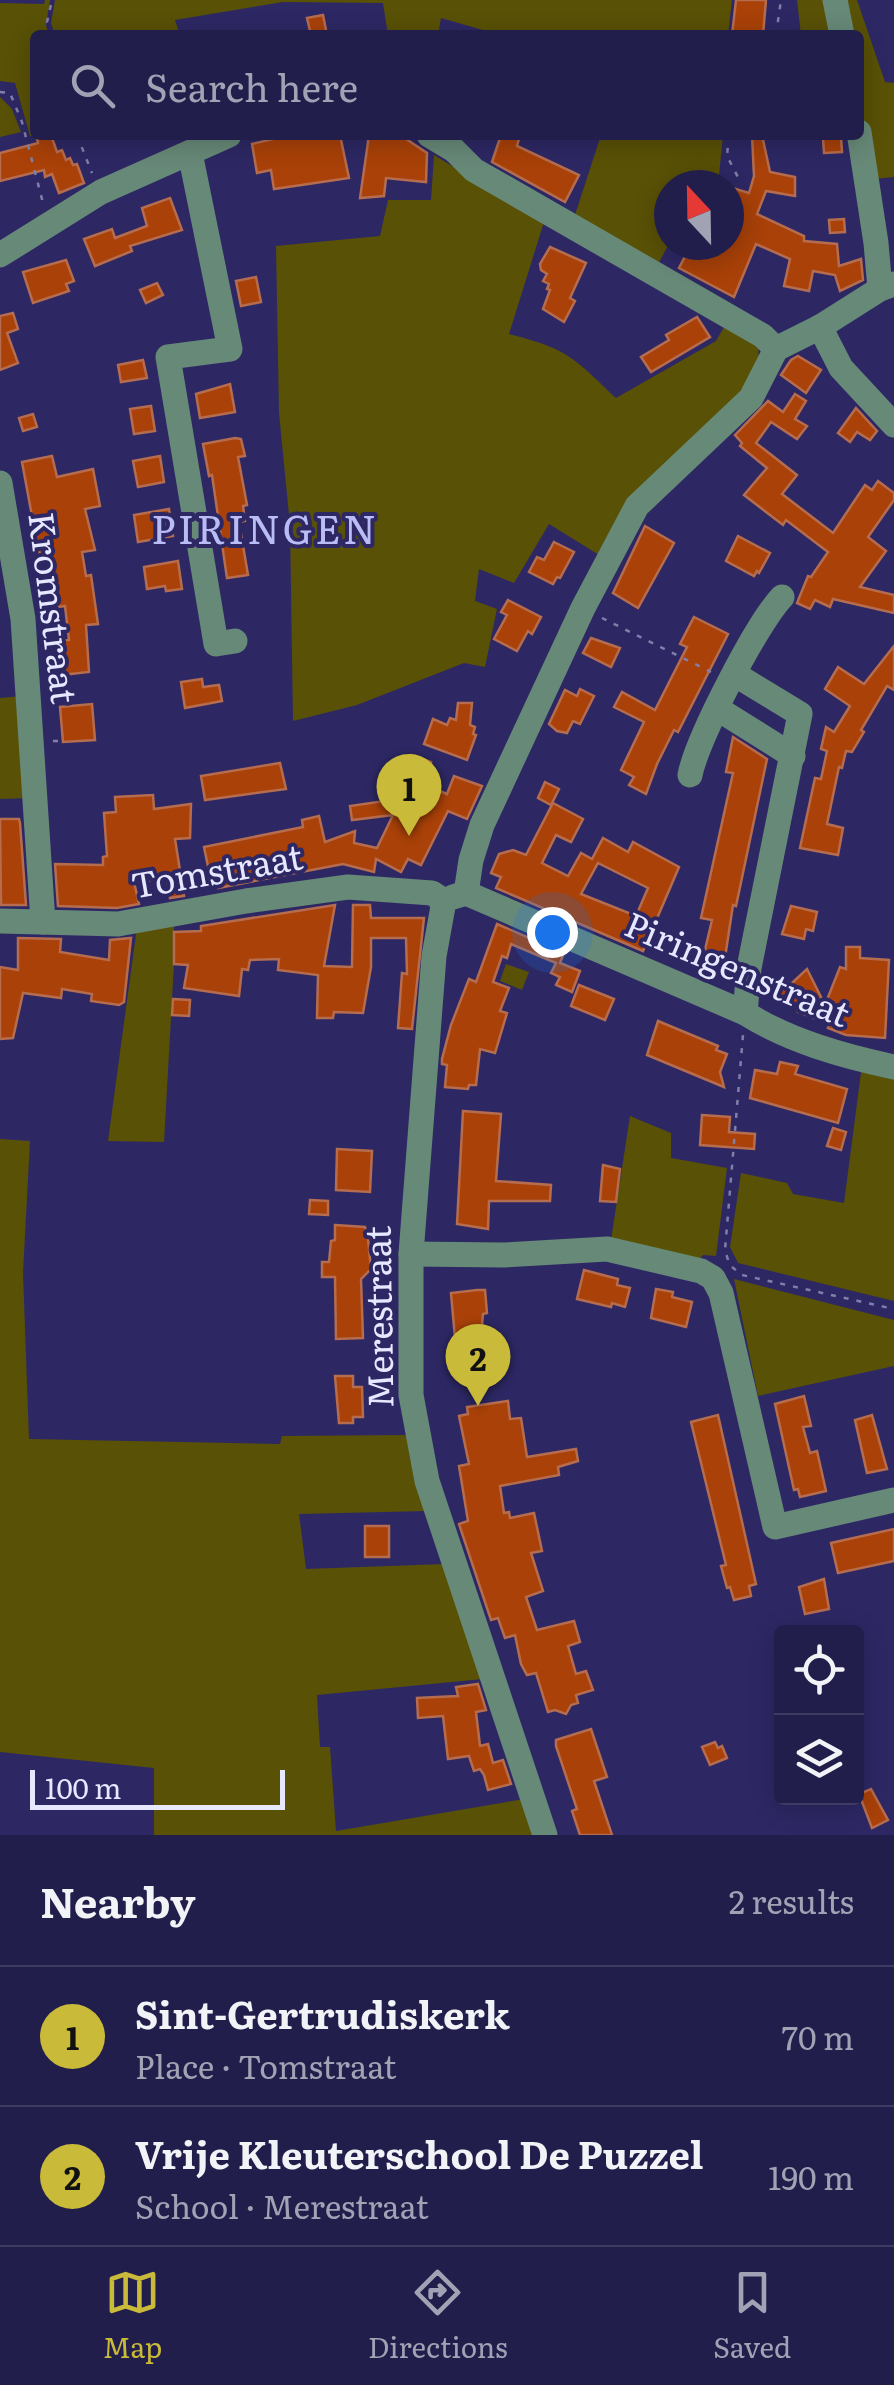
<!DOCTYPE html>
<meta charset="utf-8">
<style>
:root{--surface:#221e4b;--page:#2e2b55;--text:#f1f3f6;--muted:#a2a2b5;--line:#3f3c63;--accent:#c9ba3a}
body{margin:0;font-family:Literata,serif;background:var(--page);color:var(--text)}
.controls{position:absolute;right:30px;bottom:30px;display:grid;overflow:hidden;border-radius:10px;box-shadow:0 5px 25px #0003}
.controls button{width:90px;height:90px;display:grid;place-items:center;padding:0;border:0;border-bottom:2px solid var(--line);background:var(--surface);color:var(--text);font:50px sans-serif}
.compass{position:absolute;left:654px;top:170px;width:90px;height:90px;border-radius:50%;background:var(--surface);box-shadow:0 5px 25px #0003;rotate:338deg}
.scale{position:absolute;left:30px;bottom:25px;width:255px;box-sizing:border-box;padding-left:10px;border:5px solid #e6e8ff;border-top:0;font-size:28px;line-height:35px;white-space:nowrap;color:#e6e8ff;-webkit-text-stroke:8px #2d2864;paint-order:stroke}
.you{position:absolute;left:552px;top:932px;width:35px;height:35px;margin:-25px;border:8px solid #fff;border-radius:50%;background:#1a73e8;box-shadow:0 0 0 15px #1a73e833}
.badge{display:grid;place-items:center;width:65px;height:65px;border-radius:50%;background:var(--accent);color:#111;font-size:32px;font-weight:700}
.pin{position:absolute;translate:-50% -82px;filter:drop-shadow(0 2px 5px #0008)}
.pin::after{content:'';position:absolute;top:52px;width:35px;height:30px;background:inherit;clip-path:polygon(0 0,100% 0,50% 100%)}
.list{margin:0;padding:0;list-style:none}
h2{display:flex;justify-content:space-between;align-items:center;height:130px;margin:0;padding:0 40px;font-size:42px}
h2 small{font-size:32px;font-weight:400;color:var(--muted)}
.list li{display:grid;grid-template-columns:65px 1fr auto;gap:30px;align-items:center;box-sizing:border-box;height:140px;padding:0 40px;border-top:2px solid var(--line)}
.list b{display:block;font-size:38px;white-space:nowrap}
.list p{margin:0;font-size:32px;white-space:nowrap;color:var(--muted)}
.list em{font-size:32px;font-style:normal;color:var(--muted)}
.icon{flex:none;width:55px;height:55px;fill:none;stroke:currentColor;stroke-width:2;stroke-linecap:round;stroke-linejoin:round}
.map{position:relative;flex:none;width:894px;height:1835px;overflow:hidden}
.search{position:absolute;background:var(--surface);box-shadow:0 5px 25px #0003;left:30px;right:30px;top:30px;height:110px;display:flex;align-items:center;gap:25px;box-sizing:border-box;padding:0 35px;border-radius:10px;color:var(--muted);font-size:38px}
.sheet{height:410px;background:var(--surface)}
nav{display:flex;justify-content:space-around;align-items:center;box-sizing:border-box;height:140px;border-top:2px solid var(--line);background:var(--surface);font-size:28px;color:var(--muted)}
nav a{display:grid;justify-items:center;gap:5px}
nav .on{color:var(--accent)}
.map>svg:first-child{display:block}
.green{fill:#595106}
.building{fill:#a94108;stroke:#b56c4f;stroke-width:2.5;fill-rule:evenodd}
.lines{fill:none;stroke-linecap:round;stroke-linejoin:round}
.path{stroke:#817faa;stroke-width:2.5;stroke-dasharray:5 8;stroke-linecap:butt}
.minor{stroke:#678978;stroke-width:25}
.labels{text-anchor:middle;stroke-width:8;stroke-linejoin:round;paint-order:stroke}
.street-label{font-size:35px;fill:#e6e8ff;stroke:#2d2864}
.quarter-label{font-size:40px;letter-spacing:2.5px;fill:#babcf6;stroke:#2d2864}
</style>
<div class="map">
<svg width="894" height="1835" viewBox="0 0 894 1835">
<rect width="100%" height="100%" fill="#2d2864"/>
<g class="green">
<path d="M45,0H50L46,25L49,35H35V134L30,136L15,83L0,81V3L44,4Z"/>
<path d="M55,0H732L728,35H500L441,18L438,35H388L383,3L283,2L175,20L180,35H55L51,23Z"/>
<path d="M797,0H828L834,35H801Z"/>
<path d="M836,0H857L885,82L894,83V177L874,179L859,113V35H843Z"/>
<path d="M0,97L12,109L21,132L0,137Z"/>
<path d="M601,135H723L718,185H669V244L658,264L574,218Z"/>
<path d="M434,155L544,222L509,334C568,349 573,357 616,398L716,341L727,322L758,343L759,362L754,379L599,555L549,524L514,583L479,569L475,601L497,609L485,667L464,663L357,705L293,721L290,525L279,413L276,246L380,236L388,200H431Z"/>
<path d="M23,696L31,798L0,799V698Z"/>
<path d="M174,921V964L164,1142L108,1141L137,927Z"/>
<path d="M506,964L529,972L522,990L500,981Z"/>
<path d="M862,1065L894,1074V1301L738,1263L730,1247L741,1173L787,1183L793,1194L844,1203Z"/>
<path d="M630,1116L671,1133V1158L727,1168L716,1256L703,1255L698,1261L611,1240Z"/>
<path d="M0,1139L30,1141L23,1273L29,1439L280,1444L282,1436L406,1435L427,1511L299,1514L306,1569L444,1564L483,1679L317,1695L320,1747H330L336,1831L524,1799L535,1835H154V1768L0,1752Z"/>
<path d="M734,1279L894,1320V1366L758,1396Z"/>
</g>
<g class="building">
<path d="M736,0H766L763,35H732Z"/>
<path d="M323,15L327,35H311L307,18Z"/>
<path d="M45,135H51L57,152L62,150L66,160L70,158L73,165L77,164L84,183L59,193L52,174L45,177L44,170L0,181V153L38,143L37,138Z"/>
<path d="M290,135H340L349,178L274,189L271,170L257,173L252,144Z"/>
<path d="M369,135L406,139L427,153L426,182L386,178L384,196L360,198Z"/>
<path d="M501,135H520L517,146L579,175L565,202L492,162Z"/>
<path d="M752,135H762L770,172L795,177V196L766,191L757,214L804,236V241L837,244L839,266L861,259L863,280L840,291L835,275L813,271L809,291L784,286L790,259L756,244L734,297L679,268L691,245H729V187L749,193L754,176Z"/>
<path d="M841,137L842,152L824,153L823,138Z"/>
<path d="M170,198L182,230L130,246L132,251L95,266L84,239L112,229L115,238L147,226L142,208Z"/>
<path d="M844,219L845,232L830,233L829,220Z"/>
<path d="M550,247L586,263L570,298L575,301L564,322L543,309L550,290L547,289L549,284L543,281L547,274L541,270L540,264Z"/>
<path d="M66,260L74,281L66,284L69,291L33,303L23,272Z"/>
<path d="M256,277L261,302L241,306L236,281Z"/>
<path d="M157,283L163,295L146,303L140,290Z"/>
<path d="M13,313L18,329L7,333L18,363L0,370V316Z"/>
<path d="M697,317L710,337L651,372L641,357L669,340L666,335Z"/>
<path d="M798,356L821,370L806,393L781,375L791,360Z"/>
<path d="M143,360L147,378L121,382L118,365Z"/>
<path d="M230,384L235,412L200,418L196,394Z"/>
<path d="M795,394L806,401L795,419L807,426L797,439L771,422L756,443L797,475L782,494L833,533L865,485L872,490L878,481L894,493V500L868,537L886,551L860,587L894,595V613L833,599L830,607L815,600L810,609L797,603L808,576L811,577L828,552L786,520L783,525L744,495L767,468L740,446L742,443L735,435L768,401L783,412Z"/>
<path d="M151,406L155,431L134,434L130,409Z"/>
<path d="M856,408L877,431L870,440L857,432L850,442L838,433Z"/>
<path d="M33,414L37,427L23,431L19,418Z"/>
<path d="M235,438L241,439L245,456L238,457L247,505L243,506L245,521L239,522L248,575L227,578L212,475L209,476L203,444Z"/>
<path d="M52,456L57,477L93,469L100,506L85,509L95,550L82,552L86,576L91,575L98,624L86,625L89,672L61,675L59,641L69,640L65,606L51,608L49,594L53,593L49,552L39,554L22,462Z"/>
<path d="M160,456L164,482L138,487L133,461Z"/>
<path d="M169,509L173,536L138,542L134,515Z"/>
<path d="M645,526L674,543L638,608L613,593Z"/>
<path d="M738,536L770,553L759,573L757,571L754,576L726,561Z"/>
<path d="M554,542L574,552L560,578L557,577L553,584L529,572L537,557L544,560Z"/>
<path d="M178,561L182,589L166,591L165,586L147,589L144,567Z"/>
<path d="M508,600L541,617L532,634L528,631L517,651L494,639L507,615L501,612Z"/>
<path d="M694,617L728,634L678,732L674,730L657,764L646,794L629,785L634,777L621,770L644,722L614,707L622,692L655,710L687,647L680,644Z"/>
<path d="M591,638L620,648L611,667L583,653Z"/>
<path d="M894,646V690L887,686L861,730L864,732L852,752L846,751L842,768L839,767L827,824L843,828L838,855L800,848L815,778L821,779L827,751L821,749L826,727L834,732L850,706L825,689L838,667L864,684Z"/>
<path d="M202,679L203,687L219,685L222,701L185,708L181,682Z"/>
<path d="M580,689L594,696L580,724L573,721L567,733L557,731L549,724L565,690L577,696Z"/>
<path d="M458,703H472L470,725L475,727L473,734L476,735L467,760L424,744L433,719L447,725L450,718L456,720Z"/>
<path d="M92,704L95,740L63,742L60,707Z"/>
<path d="M733,737L767,759L736,906L733,905L723,971L701,967L712,920L701,918L733,773L726,772Z"/>
<path d="M411,755L431,762L423,784L447,794L454,776L482,786L467,819L448,811L421,865L408,859L401,872L376,859L374,872L343,864L218,888L217,885L212,886L204,847L303,827L302,820L319,816L325,842L355,831L354,843L377,848L393,815L352,820L350,806L385,801L384,794L398,792Z"/>
<path d="M280,763L286,789L205,800L201,776Z"/>
<path d="M545,782L559,789L551,805L538,798Z"/>
<path d="M153,795L154,809L191,804L190,838L175,839L184,896L170,898L167,879L134,882L139,904L117,908L58,906L55,864L103,865V857L107,856L104,813L116,812L115,797Z"/>
<path d="M553,803L583,819L571,842L556,835L542,863L568,876L581,853L592,859L603,838L628,852L633,842L679,867L643,951L496,888L501,877L491,873L499,854L513,850L526,855ZM598,863L648,888L636,916L581,894Z"/>
<path d="M0,819H19L20,823L26,905H1Z"/>
<path d="M335,905L324,966L352,967L353,905H370L371,918H424L412,1029L398,1028L402,973L407,974L406,938H371V967L363,1013L334,1012L333,1018H317L318,975L278,970L279,959L250,960L248,970L242,969L239,996L184,988L188,965L174,964V932L201,931V926Z"/>
<path d="M791,906L817,912L813,931L806,929L804,939L782,934Z"/>
<path d="M497,924L564,953L560,963L580,971L572,992L556,985L560,977L551,973L556,963L511,944L507,958L502,956L493,982L509,988L500,1011L507,1013L495,1053L480,1049L476,1085H469L468,1089L445,1087L447,1065L442,1064V1059L451,1025L469,979L476,982Z"/>
<path d="M18,938L61,939L60,952L109,960L110,940L131,938L124,1002L119,1005L91,1001L92,994L62,989L61,998L23,993L13,1038L0,1039V967L18,970Z"/>
<path d="M846,947H860V958L889,960L885,1038L846,1035L828,1028L829,1024L798,1012L797,1005L772,994L779,979L791,984L807,969L825,1005L840,967L846,969Z"/>
<path d="M579,985L614,999L605,1020L571,1006Z"/>
<path d="M173,999L190,1000L189,1016L172,1015Z"/>
<path d="M658,1021L718,1046L716,1050L727,1054L720,1072L724,1087L647,1055Z"/>
<path d="M780,1062L798,1066L795,1074L847,1089L838,1123L750,1098L755,1070L777,1074Z"/>
<path d="M463,1111L501,1114L496,1181L551,1185L550,1201H489L488,1229L457,1224Z"/>
<path d="M702,1115L730,1117L729,1132L755,1134L754,1149L700,1145Z"/>
<path d="M833,1128L846,1132L841,1150L827,1146Z"/>
<path d="M337,1149L372,1151L370,1192L336,1190Z"/>
<path d="M603,1165L620,1169L616,1202L600,1201Z"/>
<path d="M310,1200L328,1201V1215L309,1214Z"/>
<path d="M335,1225L365,1227L368,1239L371,1269L361,1279L363,1338L336,1339L335,1277H322V1262H329L331,1241L335,1240Z"/>
<path d="M584,1270L618,1279L617,1285L630,1288L625,1307L612,1303L611,1307L577,1299Z"/>
<path d="M656,1289L673,1292L672,1297L692,1302L686,1327L651,1318Z"/>
<path d="M477,1290H485L487,1313L483,1314L481,1335L455,1338L451,1293Z"/>
<path d="M335,1376H353V1387H362L363,1417H353V1423H339Z"/>
<path d="M804,1396L811,1426L803,1427L810,1453L817,1451L826,1491L800,1497L798,1489L794,1490L775,1404Z"/>
<path d="M508,1401L510,1419L521,1418L527,1457L576,1449L578,1461L558,1467L559,1475L500,1486L504,1513L509,1512L510,1518L534,1513L542,1551L531,1553L543,1591L526,1597L537,1630L574,1621L580,1642L568,1646L576,1674L586,1671L593,1690L576,1695L578,1703L571,1705L566,1714L555,1710L548,1712L536,1673L527,1675L521,1664L515,1635L505,1638L498,1618L491,1620L459,1524L468,1521L459,1466L469,1464L459,1416L468,1414L467,1407Z"/>
<path d="M718,1415L756,1584L749,1586L751,1596L734,1600L730,1587L727,1588L721,1566L726,1565L691,1422Z"/>
<path d="M872,1415L887,1469L867,1473L855,1420Z"/>
<rect x="365" y="1526" width="24" height="31"/>
<path d="M894,1529V1561L838,1573L831,1543Z"/>
<path d="M824,1579L829,1609L805,1614L799,1587Z"/>
<path d="M478,1684L486,1710L476,1712L480,1746L488,1744L493,1763L503,1760L511,1784L488,1790L484,1775L480,1769L474,1771L469,1756L448,1759L443,1716L418,1718L417,1698L458,1696L456,1687Z"/>
<path d="M591,1729L607,1777L594,1781L612,1835H580L572,1811L577,1809L556,1746V1740Z"/>
<path d="M715,1742L718,1748L722,1746L727,1758L710,1765L702,1747Z"/>
<path d="M871,1789L888,1820L872,1828L859,1794Z"/>
</g>
<g class="lines">
<g class="path">
<path d="M51,35L47,22L52,0"/>
<path d="M776,35L781,0"/>
<path d="M0,92L10,93L22,122L43,203"/>
<path d="M77,135L92,173"/>
<path d="M729,135L727,156L741,183"/>
<path d="M602,618L711,672"/>
<path d="M53,741H64"/>
<path d="M728,1260L725,1250L743,1035"/>
<path d="M732,1267L742,1275L894,1309"/>
</g>
<g class="minor">
<path d="M835,0L842,35"/>
<path d="M859,132L876,243L880,289"/>
<path d="M429,135L454,150L474,170L763,336L776,349"/>
<path d="M190,153L230,349L168,357L216,644L235,641"/>
<path d="M0,255L101,192L229,135"/>
<path d="M820,327L841,368L894,425"/>
<path d="M0,483L23,619L43,922"/>
<path d="M736,675L800,714L749,968L745,1013"/>
<path d="M718,709L793,756"/>
<path d="M690,775C697,739 757,623 782,597"/>
<path d="M466,893L471,860L482,825L583,608L637,506L751,398L776,349L820,327L880,289L894,284"/>
<path d="M453,897L466,893L745,1013C789,1041 843,1056 894,1067"/>
<path d="M444,901L434,956L411,1254V1395L427,1481L545,1835"/>
<path d="M0,921L118,924L246,901L348,887L432,893L444,901"/>
<path d="M411,1254L504,1255L607,1249L701,1271L713,1278L721,1293L775,1527L894,1500"/>
</g>
</g>
<g class="labels">
<g class="street-label">
<text transform="translate(52 608) rotate(83)" y="12">Kromstraat</text>
<text transform="translate(217 872) rotate(-10)" y="12">Tomstraat</text>
<text transform="translate(737 970) rotate(23)" y="12">Piringenstraat</text>
<text transform="translate(380 1317) rotate(-91)" y="12">Merestraat</text>
</g>
<g class="quarter-label">
<text x="265" y="544">PIRINGEN</text>
</g>
</g>
</svg>
<div class="controls">
<button><svg class="icon" aria-label="locate" viewBox="0 0 24 24"><circle cx="12" cy="12" r="6"/><path d="M12 2v4M12 18v4M2 12h4M18 12h4"/></svg></button>
<button><svg class="icon" aria-label="layers" viewBox="0 0 24 24"><path d="M12 4l9 5-9 5-9-5zM3 14l9 5 9-5"/></svg></button>
</div>
<svg class="compass" viewBox="-18 -18 36 36"><path d="M0-13l5 13h-10z" fill="#e53935"/><path d="M0 13l5-13h-10z" fill="#a2a2b5"/></svg>
<div class="scale">100 m</div>
<div class="you"></div>
<div class="pin badge" style="left:409px;top:836px">1</div>
<div class="pin badge" style="left:478px;top:1406px">2</div>
<div class="search"><svg class="icon" aria-label="search" viewBox="0 0 24 24"><circle cx="10" cy="10" r="6"/><path d="M15 15l6 6"/></svg>Search here</div>
</div>
<section class="sheet">
<h2>Nearby<small>2 results</small></h2>
<ul class="list">
<li><span class="badge">1</span><div><b>Sint-Gertrudiskerk</b><p>Place · Tomstraat</p></div><em>70 m</em></li>
<li><span class="badge">2</span><div><b>Vrije Kleuterschool De Puzzel</b><p>School · Merestraat</p></div><em>190 m</em></li>
</ul>
</section>
<nav>
<a class="on"><svg class="icon" aria-label="map" viewBox="0 0 24 24"><path d="M3 6l6-2 6 2 6-2v14l-6 2-6-2-6 2zM9 4v14M15 6v14"/></svg>Map</a>
<a><svg class="icon" aria-label="directions" viewBox="0 0 24 24"><path d="M12 3l9 9-9 9-9-9zM9 14v-3h6M13 9l2 2-2 2"/></svg>Directions</a>
<a><svg class="icon" aria-label="saved" viewBox="0 0 24 24"><path d="M7 4h10v16l-5-4-5 4z"/></svg>Saved</a>
</nav>
